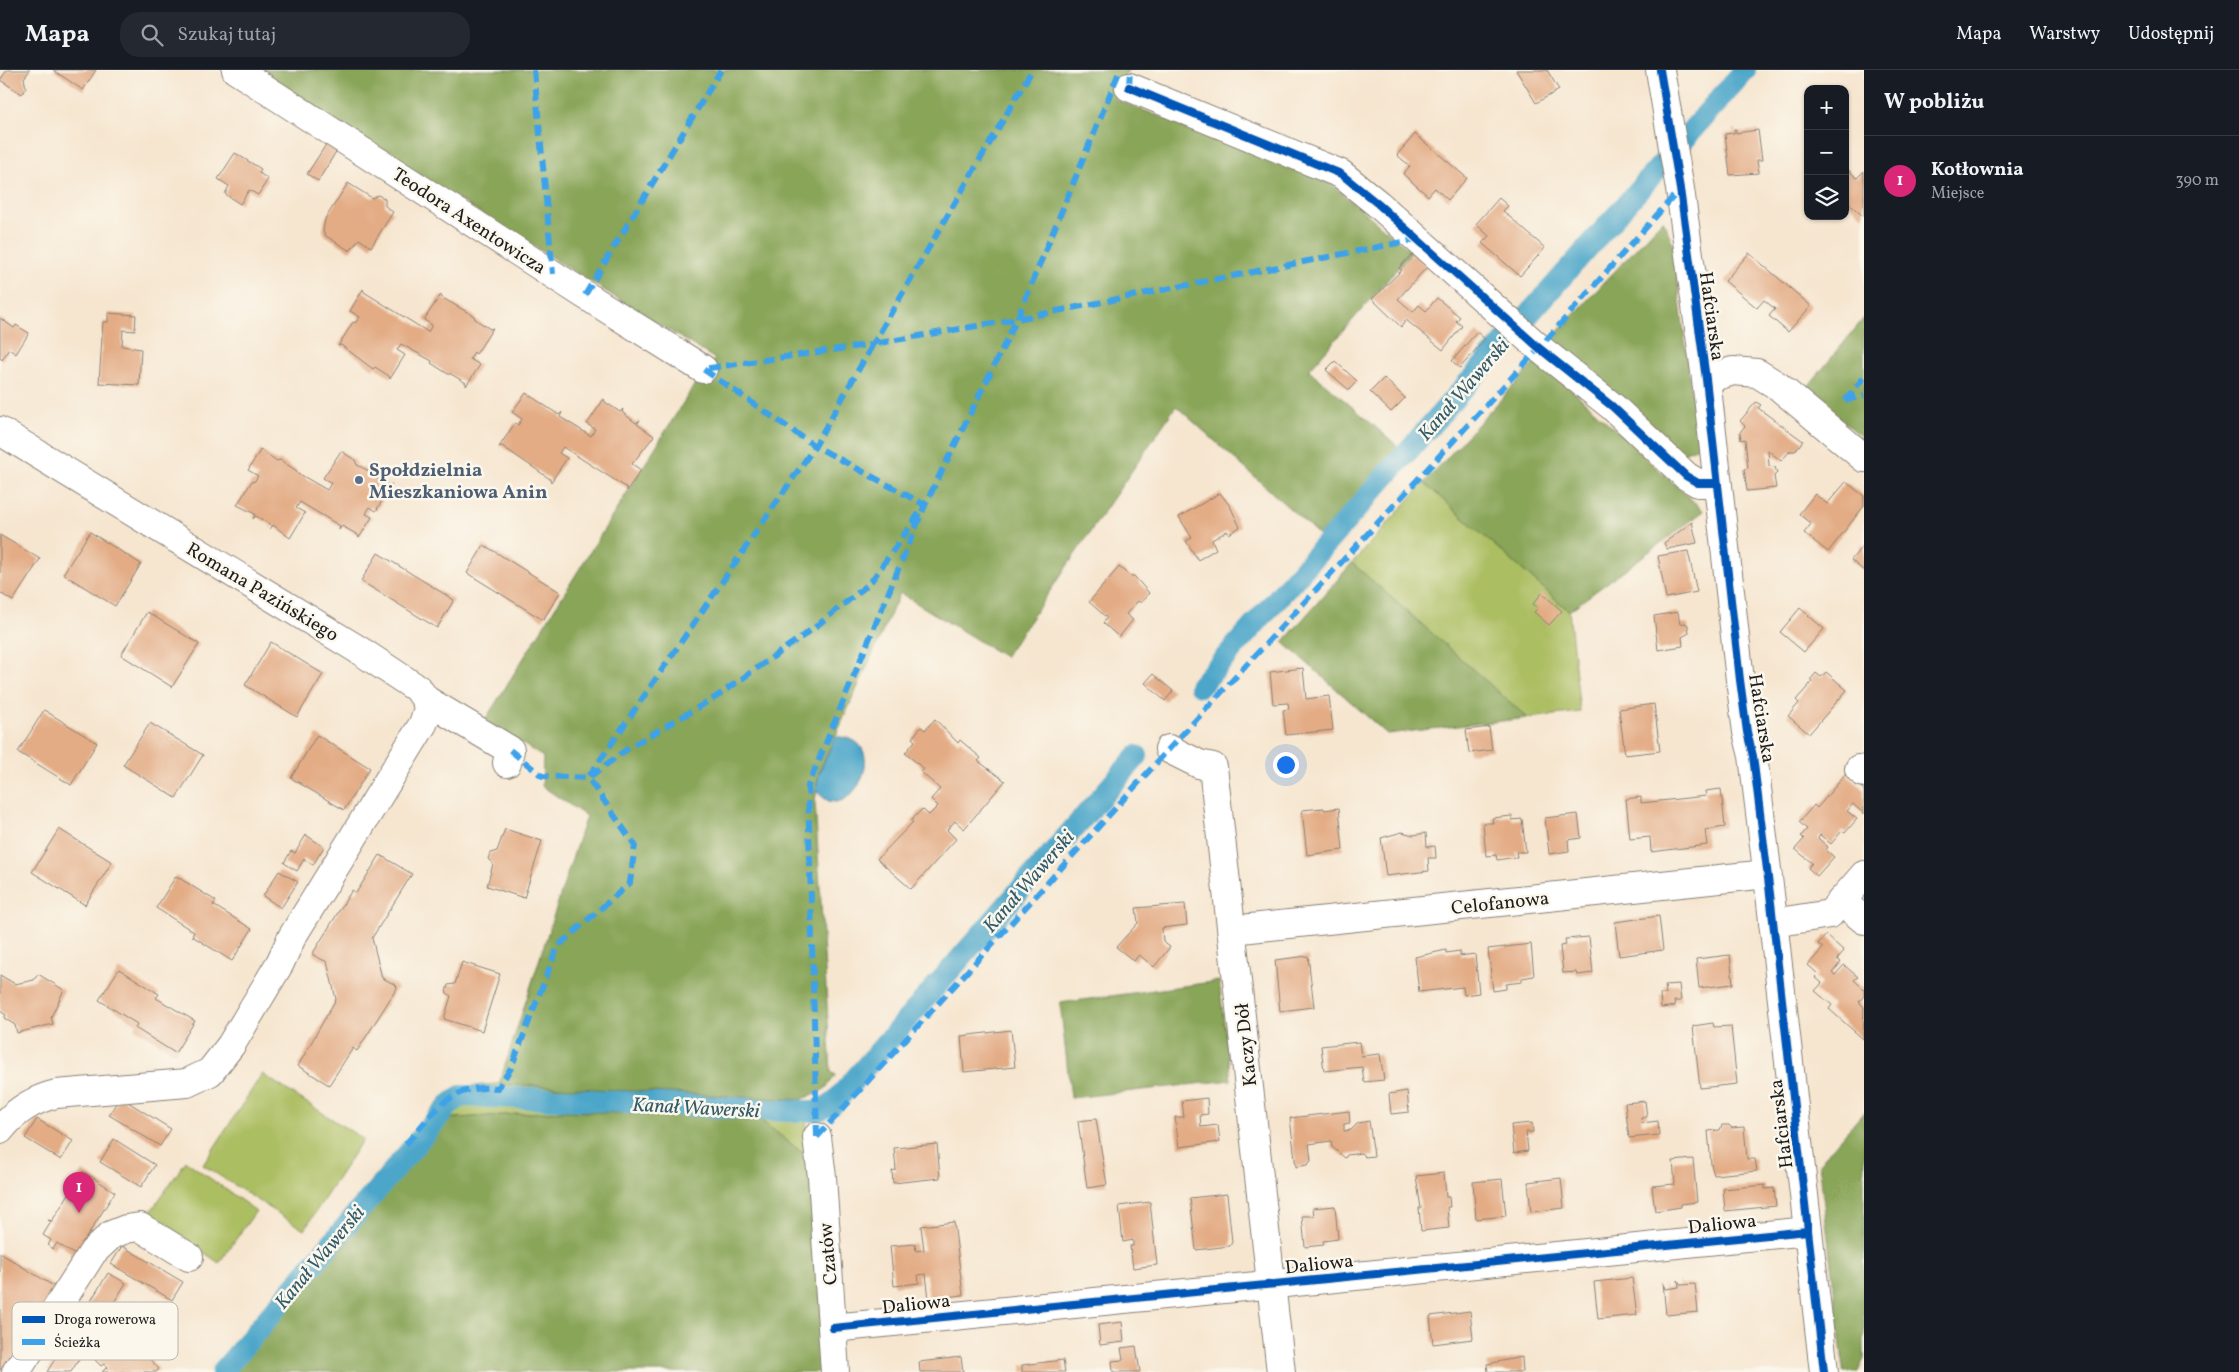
<!DOCTYPE html>
<html lang="pl">
<meta charset="utf-8">
<style>
:root{--surface:#171b24;--page:#242831;--text:#f1f3f6;--muted:#9ea1a6;--line:#363941;--accent:#db2777}
body{margin:0;font-family:Vollkorn,serif;background:var(--page);color:var(--text)}
.controls{position:absolute;right:15px;top:15px;display:grid;overflow:hidden;border-radius:10px;box-shadow:0 1px 4px #0004}
.controls button{width:45px;height:45px;display:grid;place-items:center;padding:0;border:0;border-bottom:1px solid var(--line);background:var(--surface);color:var(--text);font:25px sans-serif}
.you{position:absolute;left:1285px;top:694px;width:18px;height:18px;margin:-12px;border:4px solid #fff;border-radius:50%;background:#1a73e8;box-shadow:0 0 0 8px #1a73e833}
.badge{display:grid;place-items:center;width:32px;height:32px;border-radius:50%;background:var(--accent);color:#fff;font-size:16px;font-weight:700}
.pin{position:absolute;translate:-50% -41px;filter:drop-shadow(0 1px 2px #0008)}
.pin::after{content:'';position:absolute;top:26px;width:18px;height:15px;background:inherit;clip-path:polygon(0 0,100% 0,50% 100%)}
.list{margin:0;padding:0;list-style:none}
h2{display:flex;justify-content:space-between;align-items:center;height:65px;margin:0;padding:0 20px;font-size:21px}
h2 small{font-size:16px;font-weight:400;color:var(--muted)}
.list li{display:grid;grid-template-columns:32px 1fr auto;gap:15px;align-items:center;box-sizing:border-box;height:90px;padding:0 20px;border-top:1px solid var(--line)}
.list b{display:block;font-size:19px;white-space:nowrap}
.list p{margin:0;font-size:16px;white-space:nowrap;color:var(--muted)}
.list em{font-size:16px;font-style:normal;color:var(--muted)}
.icon{flex:none;width:28px;height:28px;fill:none;stroke:currentColor;stroke-width:2;stroke-linecap:round;stroke-linejoin:round}
.map{position:relative;flex:none;width:1864px;height:1302px;overflow:hidden}
header{display:flex;align-items:center;gap:30px;box-sizing:border-box;height:70px;padding:0 25px;background:var(--surface);border-bottom:1px solid var(--line)}
header strong{font-size:24px}
nav{display:flex;gap:28px;margin-inline-start:auto;font-size:18px}
.search{width:350px;height:45px;background:var(--page);display:flex;align-items:center;gap:12px;box-sizing:border-box;padding:0 18px;border-radius:20px;color:var(--muted);font-size:19px}
main{display:flex}
aside{flex:1;background:var(--surface)}
.map>svg:first-child{display:block}
.green{fill:#acbe62;stroke:#646d3f}
.forest{fill:#89a558;stroke:#52603a}
.water{fill:#4ba6c9;stroke:#346172}
.lines{fill:none;stroke-linecap:round;stroke-linejoin:round}
.canal{stroke:#4ba6c9;stroke-width:22}
.building{fill:#e3ac85}
.minor-casing{stroke:#898176;stroke-width:30}
.minor{stroke:#fff;stroke-width:28}
.quiet{stroke:#3da2ea;stroke-width:6;stroke-dasharray:12 6;stroke-linecap:butt}
.cycleway-casing{stroke:#fbf7ec;stroke-width:11}
.cycleway{stroke:#0057b8;stroke-width:8}
.service-dot{fill:#5c6f8a;stroke:#fbf7ec;stroke-width:2}
.labels{text-anchor:middle;stroke-width:5;stroke-linejoin:round;paint-order:stroke}
.street-label{font-size:19px;fill:#1c1c1c;stroke:#fbf7ec}
.service-label{font-size:19px;font-weight:bold;fill:#4e5e75;stroke:#fbf7ec;text-anchor:start}
.water-label{font-size:20px;font-style:italic;fill:#315a6a;stroke:#fbf7ec}
.key{fill:#fbf7ec;stroke:#b8b5ae;stroke-width:1}
.key-label{font-size:14px;fill:#1c1c1c}
</style>
<header>
<strong>Mapa</strong>
<div class="search"><svg class="icon" aria-label="search" viewBox="0 0 24 24"><circle cx="10" cy="10" r="6"/><path d="M15 15l6 6"/></svg>Szukaj tutaj</div>
<nav><a>Mapa</a><a>Warstwy</a><a>Udostępnij</a></nav>
</header>
<main>
<div class="map">
<svg width="1864" height="1302" viewBox="0 0 1864 1302">
<rect width="100%" height="100%" fill="#fbf7ec"/>
<filter id="ink" filterUnits="userSpaceOnUse"><feTurbulence type="fractalNoise" baseFrequency=".02" numOctaves="2"/><feDisplacementMap in="SourceGraphic" scale="10" xChannelSelector="R" yChannelSelector="G"/><feConvolveMatrix kernelMatrix="1 2 1 2 8 2 1 2 1" color-interpolation-filters="sRGB"/></filter>
<filter id="wash" filterUnits="userSpaceOnUse"><feTurbulence type="fractalNoise" baseFrequency=".0096" numOctaves="4" result="noise"/><feDisplacementMap in="SourceGraphic" scale="20" xChannelSelector="R" yChannelSelector="G"/><feGaussianBlur stdDeviation="1.12" result="paint"/><feColorMatrix in="noise" values="0 0 0 0 0 0 0 0 0 0 0 0 0 0 0 0 0 1.4 0 .05"/><feComposite in="paint" operator="in"/></filter>
<g filter="url(#wash)">
<rect width="100%" height="100%" fill="#f6e6d0"/>
<g class="green">
<path d="M1424,413L1569,541L1580,642L1528,648L1352,493Z"/>
<path d="M262,1004L363,1069L304,1160L203,1095Z"/>
<path d="M499,1014L801,1030L807,1047L804,1084L758,1048L563,1041L445,1049L422,1075L408,1067C442,1028 445,1016 499,1014Z"/>
<path d="M186,1091L256,1141L219,1193L149,1144Z"/>
</g>
<g class="forest">
<path d="M257,0H1128L1115,29L1331,114L1412,182L1309,300L1399,377L1319,465L1176,336L1005,587L900,523L819,703L815,732L831,1002L836,1005L825,1019L801,1030L499,1014L586,746L542,716L543,687L485,650L698,309L715,289L414,102Z"/>
<path d="M1663,150L1673,174L1698,377L1681,384L1549,271Z"/>
<path d="M1864,248V369L1806,319Z"/>
<path d="M1538,289L1704,441L1569,541L1424,413Z"/>
<path d="M1352,493L1528,648L1387,664L1283,572Z"/>
<path d="M1219,911L1231,1010L1071,1028L1060,933Z"/>
<path d="M563,1041L758,1048L804,1084L814,1105L824,1302H232L444,1049Z"/>
<path d="M1864,1042V1289L1858,1302H1844L1819,1093Z"/>
</g>
<path class="water" d="M835,667C890,665 859,741 829,731C824,729 820,724 816,721L819,703Z"/>
<g class="lines">
<g class="canal">
<path d="M1200,616L1745,0"/>
<path d="M222,1302L449,1035L461,1026L587,1030L786,1041H816L833,1034L1137,686"/>
</g>
</g>
<g id="blocks">
<g class="building">
<path d="M7,0H30L24,8L26,18L22,24L0,10Z"/>
<path d="M53,0H96L83,20Z"/>
<path d="M1516,0H1547L1559,20L1536,33Z"/>
<path d="M1734,59H1736V63L1758,60L1762,90H1757L1759,103L1730,105L1725,64L1734,63Z"/>
<path d="M1415,64L1467,108L1448,130L1435,118L1428,126L1403,104L1410,96L1397,85Z"/>
<path d="M327,73L337,80L318,111L307,104Z"/>
<path d="M235,83L261,99L259,103L268,109L258,125L249,120L240,134L225,124L229,116L218,109Z"/>
<path d="M1846,98L1857,108L1864,101V147L1845,130Z"/>
<path d="M348,113L372,128L378,125L385,129V136L393,142L371,177L359,169L350,181L326,166L323,161L325,149Z"/>
<path d="M1499,128L1508,136L1503,141L1545,178L1520,206L1482,173L1489,166L1476,154Z"/>
<path d="M1749,183L1811,236L1788,262L1769,246L1775,239L1764,230L1757,238L1725,211Z"/>
<path d="M1414,184L1427,197L1398,229L1413,242L1419,235L1426,241L1437,228L1460,247L1456,251L1462,256L1443,280L1406,250L1401,257L1372,229L1402,200L1399,198L1409,187Z"/>
<path d="M363,219L364,222L428,262L432,255L424,250L441,224V227L474,246L475,249L490,259L493,258L476,284L474,282L470,289L480,295L466,316V313L451,304H448L431,293L432,291L401,274L397,280L405,285L390,309L389,306L375,297L373,299L341,275L338,276L353,252L355,253L360,247L350,241Z"/>
<path d="M108,243L136,245L135,261L123,260L122,276L141,279L139,315L99,313L103,252H108Z"/>
<path d="M0,248L14,258L16,255L29,263L16,284L9,279L2,290L0,288Z"/>
<path d="M1477,262L1485,269L1460,298L1452,291Z"/>
<path d="M1335,291L1357,311L1349,320L1326,300Z"/>
<path d="M1384,308L1405,328L1391,342L1370,322Z"/>
<path d="M526,323L559,345L562,342L560,347L591,366L595,359L587,354L604,329L605,332L620,342L623,339L622,342L636,353L640,350L637,354L654,366L632,394L641,400L627,421V418L563,377L559,383L567,388L551,412L550,409L502,376L499,377L515,353L518,355L522,349L512,342Z"/>
<path d="M1756,332L1761,335L1758,338L1803,371L1795,381H1790L1781,391L1768,380L1769,396L1775,397L1777,403L1774,406L1776,418L1747,421L1744,399L1748,398L1745,369L1741,370L1740,362L1745,356L1740,351Z"/>
<path d="M261,379L262,381L277,391L280,390L297,401L296,402L327,420L331,413L323,408L341,381L355,390L357,395L375,404L373,406L389,416L392,414L376,441L370,437L368,440L366,444L372,447L359,468L358,465L342,456L339,460L340,456L300,432L296,438L305,443L290,468L273,455L270,459L271,455L256,446L253,449L255,444L237,435L252,411L254,412L258,406L248,400Z"/>
<path d="M1846,412L1864,426V436L1828,482L1804,463L1811,454L1799,444L1815,424L1827,434Z"/>
<path d="M1220,423L1230,436L1240,457L1229,464L1227,461L1212,470L1216,479L1198,490L1186,471L1192,468L1179,447Z"/>
<path d="M1692,452L1697,473L1667,479L1664,473Z"/>
<path d="M90,462L141,494L115,536L63,504Z"/>
<path d="M0,465L40,489L13,531L0,523Z"/>
<path d="M1864,474V501L1851,490Z"/>
<path d="M484,475L560,522L543,550L467,503Z"/>
<path d="M1688,481L1697,522L1666,528L1658,486Z"/>
<path d="M378,483L454,530L437,558L361,511Z"/>
<path d="M1119,497L1130,506H1134L1149,523L1141,533L1138,531L1126,544L1133,550L1119,567L1103,553L1107,548L1089,532Z"/>
<path d="M1542,523L1562,541L1549,555L1534,542L1538,538L1533,534Z"/>
<path d="M1800,538L1824,559L1804,582L1780,562Z"/>
<path d="M147,542L199,574L172,617L121,585Z"/>
<path d="M1678,542L1680,554L1685,553L1688,555L1689,563L1682,567L1683,576L1658,580L1654,546Z"/>
<path d="M271,572L323,604L297,647L245,615Z"/>
<path d="M1303,598L1306,629L1329,626L1333,660L1286,665L1283,640L1289,639L1288,633L1273,634L1270,602Z"/>
<path d="M1826,602L1847,620L1809,664L1788,646L1799,633L1796,630L1812,612L1810,610L1816,603L1821,607Z"/>
<path d="M1153,604L1173,621L1165,631L1145,613Z"/>
<path d="M1654,634L1660,681L1625,685L1619,639Z"/>
<path d="M44,640L97,673L71,715L18,682Z"/>
<path d="M935,649L958,673L960,670L981,688L978,691L1005,711L964,759L955,751L947,760L956,769L911,819L877,789L913,752L911,751L922,739L929,745L938,736L931,729L940,719L921,702L924,699L905,683L915,671L912,668L921,657L925,660Z"/>
<path d="M150,653L203,685L176,728L123,695Z"/>
<path d="M1489,657L1492,680L1469,683L1466,660Z"/>
<path d="M317,665L370,698L344,740L291,708Z"/>
<path d="M1846,704L1864,720V744L1853,734L1847,741L1857,749L1845,763L1842,761L1831,774L1820,765L1818,768L1828,777L1826,780L1834,787L1817,806L1808,798L1812,793L1795,779L1804,769L1801,766L1807,759L1799,752L1814,735L1817,738Z"/>
<path d="M1721,719L1725,757L1705,760L1707,775L1651,782L1650,767L1630,769L1626,729L1641,727V733L1706,726L1705,721Z"/>
<path d="M1324,738V740L1339,738L1343,780L1307,785L1302,740Z"/>
<path d="M1578,744L1581,768L1568,770L1569,781L1549,784L1545,748Z"/>
<path d="M1512,746V750L1522,749L1526,782H1516L1517,787L1497,790L1496,785L1486,786L1483,753H1493L1492,748Z"/>
<path d="M59,759L112,792L85,835L32,802Z"/>
<path d="M505,759L542,771L524,828L487,816L493,794L488,789L490,783L497,781Z"/>
<path d="M1402,762L1413,765L1426,763L1427,777L1435,776L1436,788H1428L1429,801L1386,806L1381,768Z"/>
<path d="M306,765L324,777L313,795L304,789L297,801L284,793L291,781L295,783Z"/>
<path d="M380,785L412,804L372,868L382,908L396,915L397,918L357,981L353,978L329,1015L298,996L336,929L327,892L313,885V883L352,820L356,823Z"/>
<path d="M279,801L298,812L281,838L263,826Z"/>
<path d="M176,806L216,831L213,835L252,859L232,891L192,866L194,862L156,838Z"/>
<path d="M1185,834L1187,855L1162,858L1163,872L1170,877L1154,897L1139,885L1134,891L1116,877L1138,853L1136,838Z"/>
<path d="M1659,846L1663,880L1619,886L1615,852Z"/>
<path d="M1826,865L1844,881L1837,889L1841,892L1832,903L1835,905L1844,895L1858,907L1854,910L1864,919V926L1859,932L1864,937L1863,969L1829,939L1832,935L1815,921L1822,913L1815,907L1818,904L1808,895L1823,878L1818,874Z"/>
<path d="M1589,867L1593,903L1577,905L1576,902L1563,903L1560,876L1566,875L1565,869Z"/>
<path d="M1531,874L1534,906L1522,908V912L1506,914V919L1493,921L1488,879Z"/>
<path d="M1446,880V883L1460,881V886L1475,884L1479,923L1464,925L1463,917L1419,922L1415,887Z"/>
<path d="M1730,885L1733,914L1699,918L1696,889Z"/>
<path d="M1308,886L1314,937L1280,941L1275,890Z"/>
<path d="M462,892L500,904L482,961L444,949L451,926L446,922L448,915L455,914Z"/>
<path d="M119,899L159,924L156,928L195,951L175,983L135,958L137,954L99,930Z"/>
<path d="M38,904L64,920L51,947L53,954L17,963L15,955L4,948L6,945L0,941V905L15,914L34,910Z"/>
<path d="M1679,914L1681,931H1674L1675,936L1661,938L1660,924H1666L1665,915Z"/>
<path d="M1713,953L1714,957L1731,956L1737,1014L1700,1018L1693,956Z"/>
<path d="M1011,960L1015,997L964,1002L961,966Z"/>
<path d="M1359,972L1361,986L1380,984L1384,1010L1364,1012L1362,997L1324,1001L1321,976Z"/>
<path d="M1407,1021L1409,1042L1391,1044L1389,1024Z"/>
<path d="M120,1027L171,1059L160,1076L109,1045Z"/>
<path d="M1207,1028L1208,1044L1200,1045L1201,1057L1218,1055L1220,1072L1179,1077L1175,1047H1184L1182,1031Z"/>
<path d="M1645,1031L1647,1047L1641,1048L1642,1053L1658,1051L1659,1065L1629,1068L1625,1033Z"/>
<path d="M1349,1041L1350,1053L1344,1054V1061L1351,1060L1358,1053L1369,1051L1374,1086L1365,1087L1361,1083L1347,1085L1345,1088L1332,1077L1331,1071L1309,1074L1311,1091L1307,1095L1296,1097L1290,1048Z"/>
<path d="M37,1049L73,1071L61,1090L25,1068Z"/>
<path d="M1096,1049L1107,1115L1087,1118L1078,1051Z"/>
<path d="M1532,1053L1533,1062H1526L1528,1081L1514,1083L1511,1055Z"/>
<path d="M1722,1055H1729L1732,1058L1744,1057L1747,1089H1755L1757,1101L1714,1105L1711,1094L1708,1061L1720,1060Z"/>
<path d="M114,1069L155,1095L141,1117L100,1092Z"/>
<path d="M937,1074L940,1108L893,1113L892,1101L896,1100L894,1078Z"/>
<path d="M1693,1089L1697,1132L1681,1134V1137L1655,1141L1652,1116L1675,1114L1673,1091Z"/>
<path d="M83,1101L115,1122L75,1185L57,1173L53,1179L48,1175L51,1170L43,1165L51,1152L48,1150L52,1151Z"/>
<path d="M1444,1103L1446,1127H1449L1450,1137H1447L1449,1158L1421,1161L1419,1138H1421L1416,1106Z"/>
<path d="M1561,1108L1564,1138L1531,1142L1528,1112Z"/>
<path d="M1502,1109L1506,1146L1476,1149L1473,1112Z"/>
<path d="M1765,1115V1119L1774,1118L1776,1136L1725,1141L1723,1119Z"/>
<path d="M1227,1124L1232,1172L1230,1176L1196,1180L1190,1128Z"/>
<path d="M1150,1132L1157,1195L1133,1198L1130,1176H1133V1170L1123,1172L1119,1136Z"/>
<path d="M1335,1136L1338,1169L1323,1171L1324,1175L1305,1177L1302,1146H1314L1313,1138Z"/>
<path d="M954,1152L963,1225L929,1229L926,1204L918,1205L919,1213L894,1216L890,1176L915,1174L916,1181L924,1180L921,1156Z"/>
<path d="M122,1176L183,1212L172,1230L111,1194Z"/>
<path d="M0,1183L57,1218L4,1302L0,1299Z"/>
<path d="M108,1203L126,1213L84,1281L71,1302H47Z"/>
<path d="M1632,1208L1637,1245L1598,1249L1594,1212Z"/>
<path d="M1678,1210L1681,1215L1695,1214L1698,1242L1666,1245L1663,1212L1665,1219L1679,1217Z"/>
<path d="M1470,1241L1473,1269L1433,1274L1430,1246Z"/>
<path d="M1122,1252L1124,1272L1100,1275L1098,1255Z"/>
<path d="M113,1270L124,1280L127,1276L142,1288L146,1285L159,1299L156,1302H102L107,1297L104,1294L101,1296L95,1290Z"/>
<path d="M1136,1276L1140,1302H1113L1112,1291L1123,1290L1121,1278Z"/>
<path d="M961,1287L963,1302H920L919,1292Z"/>
<path d="M1522,1287L1523,1302H1488L1487,1294Z"/>
<path d="M1063,1290L1065,1302H1022V1295Z"/>
</g>
</g>
</g>
<g filter="url(#ink)">
<use href="#blocks" fill-opacity="0" stroke="#898176" stroke-width="1"/>
<g class="lines">
<defs>
<g id="minor">
<path d="M236,0L585,225L703,299"/>
<path d="M1660,0L1680,119L1706,309L1740,610L1747,662L1753,686L1770,824L1824,1302"/>
<path d="M1129,17L1341,104L1378,134L1539,278L1613,337L1686,406L1698,413H1716"/>
<path d="M1706,309L1733,301L1757,303L1778,316L1864,388"/>
<path d="M0,361L362,582L418,619L426,630L510,680L507,693"/>
<path d="M1169,679L1199,694L1213,697L1281,1302"/>
<path d="M1859,699L1864,703"/>
<path d="M1841,831L1864,850"/>
<path d="M1773,853L1830,844L1864,805"/>
<path d="M1232,860L1767,804"/>
<path d="M0,1060C15,1041 32,1030 56,1024L187,1013L210,1002L231,975L280,893L292,867L423,654L428,639L426,630"/>
<path d="M817,1067L822,1107L835,1302"/>
<path d="M833,1258L1808,1161"/>
<path d="M16,1302L93,1182L111,1165L126,1159L140,1157L189,1187"/>
</g>
</defs>
<use href="#minor" class="minor-casing"/>
<use href="#minor" class="minor"/>
<g class="quiet">
<path d="M534,0L553,204"/>
<path d="M1129,17L1130,0"/>
<path d="M585,225L721,0"/>
<path d="M1845,331L1864,307"/>
<path d="M1845,331L1864,325"/>
<path d="M510,680L542,706L588,708L630,677L716,627L814,558L870,513L925,435L815,376L703,299L873,274L1032,0"/>
<path d="M817,1067L1169,679L1539,278L1680,119"/>
<path d="M817,1067L808,716L925,435L1017,249L1120,0"/>
<path d="M406,1074C437,1040 447,1015 498,1018L511,998L558,876L630,813L635,775L588,708L815,376L873,274L1017,249L1418,169"/>
</g>
<defs>
<g id="cycleway">
<path d="M1660,0L1680,119L1706,309L1740,610L1747,662L1753,686L1770,824L1824,1302"/>
<path d="M1129,17L1341,104L1378,134L1539,278L1613,337L1686,406L1698,413H1716"/>
<path d="M833,1258L1808,1161"/>
</g>
</defs>
<use href="#cycleway" class="cycleway-casing"/>
<use href="#cycleway" class="cycleway"/>
</g>
</g>
<circle class="service-dot" cx="359" cy="410" r="5"/>
<g class="labels">
<g class="street-label">
<text transform="translate(470 150) rotate(33)" y="7">Teodora Axentowicza</text>
<text transform="translate(1713 246) rotate(82)" y="7">Hafciarska</text>
<text transform="translate(263 521) rotate(31)" y="7">Romana Pazińskiego</text>
<text transform="translate(1763 648) rotate(81)" y="7">Hafciarska</text>
<text transform="translate(1500 832) rotate(-6)" y="7">Celofanowa</text>
<text transform="translate(1245 975) rotate(-96)" y="7">Kaczy Dół</text>
<text transform="translate(1780 1054) rotate(-97)" y="7">Hafciarska</text>
<text transform="translate(1722 1153) rotate(-6)" y="7">Daliowa</text>
<text transform="translate(827 1184) rotate(-95)" y="7">Czatów</text>
<text transform="translate(1319 1193) rotate(-6)" y="7">Daliowa</text>
<text transform="translate(916 1233) rotate(-6)" y="7">Daliowa</text>
</g>
<g class="service-label">
<text x="369" y="406">Społdzielnia<tspan x="369" dy="22">Mieszkaniowa Anin</tspan></text>
</g>
<g class="water-label">
<text transform="translate(1463 319) rotate(-49)" y="7">Kanał Wawerski</text>
<text transform="translate(1028 811) rotate(-49)" y="7">Kanał Wawerski</text>
<text transform="translate(696 1037) rotate(3)" y="7">Kanał Wawerski</text>
<text transform="translate(319 1187) rotate(-50)" y="7">Kanał Wawerski</text>
</g>
</g>
<rect x="12" y="1232" width="166" height="58" rx="8" class="key"/>
<rect x="22" y="1246" width="23" height="7" fill="#0057b8"/>
<rect x="22" y="1269" width="23" height="6" fill="#3da2ea"/>
<g class="key-label">
<text x="54" y="1254">Droga rowerowa</text>
<text x="54" y="1277">Ścieżka</text>
</g>
</svg>
<div class="controls">
<button>+</button>
<button>−</button>
<button><svg class="icon" aria-label="layers" viewBox="0 0 24 24"><path d="M12 4l9 5-9 5-9-5zM3 14l9 5 9-5"/></svg></button>
</div>
<div class="you"></div>
<div class="pin badge" style="left:79px;top:1143px">1</div>
</div>
<aside>
<h2>W pobliżu<small></small></h2>
<ul class="list">
<li><span class="badge">1</span><div><b>Kotłownia</b><p>Miejsce</p></div><em>390 m</em></li>
</ul>
</aside>
</main>
